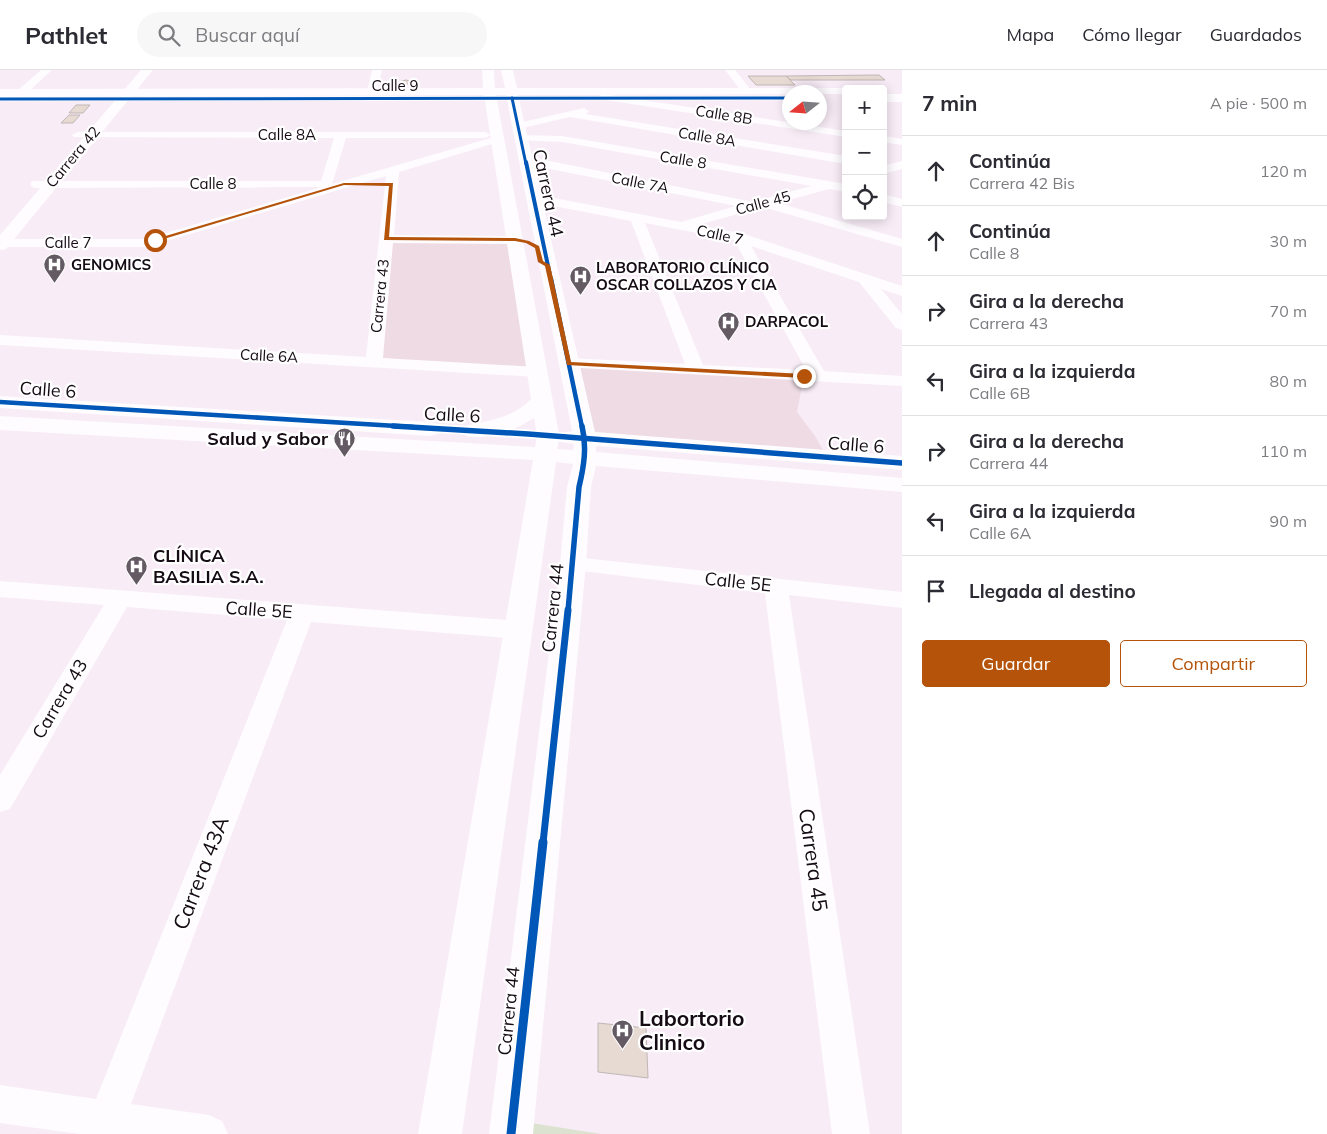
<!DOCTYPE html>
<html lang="es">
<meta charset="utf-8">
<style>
:root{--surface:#fff;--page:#f7f7f7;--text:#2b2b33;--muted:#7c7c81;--line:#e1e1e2;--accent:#b45309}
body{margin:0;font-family:Mulish,sans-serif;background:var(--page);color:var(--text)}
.controls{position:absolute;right:15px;top:15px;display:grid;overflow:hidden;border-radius:5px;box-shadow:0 2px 12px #0003}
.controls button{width:45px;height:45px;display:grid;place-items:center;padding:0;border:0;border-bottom:1px solid var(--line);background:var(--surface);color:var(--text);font:25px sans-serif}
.compass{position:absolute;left:782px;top:15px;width:45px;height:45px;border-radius:50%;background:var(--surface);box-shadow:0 2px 12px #0003;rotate:253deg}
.stop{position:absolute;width:15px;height:15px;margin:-11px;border:4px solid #b45309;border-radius:50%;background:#fff}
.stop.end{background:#b45309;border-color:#fff;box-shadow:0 1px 5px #0008}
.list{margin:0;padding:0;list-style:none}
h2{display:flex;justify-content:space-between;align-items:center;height:65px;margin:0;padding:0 20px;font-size:21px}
h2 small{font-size:16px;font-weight:400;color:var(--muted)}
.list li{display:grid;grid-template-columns:32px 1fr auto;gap:15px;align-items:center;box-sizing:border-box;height:70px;padding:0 20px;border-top:1px solid var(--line)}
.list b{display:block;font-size:19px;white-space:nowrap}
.list p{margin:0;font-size:16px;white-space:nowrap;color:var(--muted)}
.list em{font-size:16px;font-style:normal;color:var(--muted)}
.actions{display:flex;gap:10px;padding:15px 20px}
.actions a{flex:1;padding:11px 0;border:1px solid var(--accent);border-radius:5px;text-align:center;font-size:18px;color:var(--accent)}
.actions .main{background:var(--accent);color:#fff}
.icon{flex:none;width:28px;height:28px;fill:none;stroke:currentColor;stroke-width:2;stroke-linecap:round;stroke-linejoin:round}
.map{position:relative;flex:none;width:902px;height:1064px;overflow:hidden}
header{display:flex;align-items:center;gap:30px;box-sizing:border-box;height:70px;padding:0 25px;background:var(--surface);border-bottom:1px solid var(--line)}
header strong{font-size:24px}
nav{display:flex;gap:28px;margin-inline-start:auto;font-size:18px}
.search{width:350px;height:45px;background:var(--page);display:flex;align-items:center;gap:12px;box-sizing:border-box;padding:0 18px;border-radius:28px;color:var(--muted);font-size:19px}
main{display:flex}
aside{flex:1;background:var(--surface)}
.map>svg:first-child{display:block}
.commercial{fill:#eedbe3}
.green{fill:#dbe2cf}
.building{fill:#e7dad3;stroke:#c0b7b6}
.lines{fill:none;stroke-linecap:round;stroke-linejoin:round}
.minor{fill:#fefcfe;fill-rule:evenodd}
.tertiary{fill:#fefcfe;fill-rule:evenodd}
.secondary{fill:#fefcfe;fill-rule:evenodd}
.cycleway-far5-casing{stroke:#fff;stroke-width:4.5}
.cycleway-far4-casing{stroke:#fff;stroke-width:5.5}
.cycleway-far3-casing{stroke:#fff;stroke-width:7}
.cycleway-far2-casing{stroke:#fff;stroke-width:9}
.cycleway-far1-casing{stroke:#fff;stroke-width:10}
.cycleway-casing{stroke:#fff;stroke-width:12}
.cycleway-far5{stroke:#0057b8;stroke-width:3}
.cycleway-far4{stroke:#0057b8;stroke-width:4}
.cycleway-far3{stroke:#0057b8;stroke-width:4.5}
.cycleway-far2{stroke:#0057b8;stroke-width:5.5}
.cycleway-far1{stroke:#0057b8;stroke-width:7}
.cycleway{stroke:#0057b8;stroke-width:9}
.route{fill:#b45309}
.labels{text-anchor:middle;stroke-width:4.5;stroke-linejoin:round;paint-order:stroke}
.far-street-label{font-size:15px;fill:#150b14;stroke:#fff}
.far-poi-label{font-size:15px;font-weight:bold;fill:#150b14;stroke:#fff;text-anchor:start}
.street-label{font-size:18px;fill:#150b14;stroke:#fff}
.poi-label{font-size:18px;font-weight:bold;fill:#150b14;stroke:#fff;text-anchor:end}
.near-street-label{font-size:21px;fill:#150b14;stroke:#fff}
.near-poi-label{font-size:21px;font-weight:bold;fill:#150b14;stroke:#fff;text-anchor:start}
</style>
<header>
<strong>Pathlet</strong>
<div class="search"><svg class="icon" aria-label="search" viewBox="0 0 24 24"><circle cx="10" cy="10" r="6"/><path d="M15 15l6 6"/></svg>Buscar aquí</div>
<nav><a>Mapa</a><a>Cómo llegar</a><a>Guardados</a></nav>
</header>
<main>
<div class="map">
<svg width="902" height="1064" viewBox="0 0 902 1064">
<rect width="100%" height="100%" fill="#f8ecf7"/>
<g class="commercial">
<path d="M386,169L515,170L537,302L374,292Z"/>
<path d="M569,293L804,306L797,342L815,366L827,387L585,369Z"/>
</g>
<path class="green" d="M512,1050L601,1064H511Z"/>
<g class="building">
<path d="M879,5L885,10H791L786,6Z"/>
<path d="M748,6H786L795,15H756Z"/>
<path d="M406,10L413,12L398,17L391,14Z"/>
<path d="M76,35H90L83,43H69Z"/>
<path d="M69,45H80L73,53H61Z"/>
<path d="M598,953L646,958L648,1008L598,1002Z"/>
</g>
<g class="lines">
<g class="minor">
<path d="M41,0H52L26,24H18V20Z"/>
<path d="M372,0H382L377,22L372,25L367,22Z"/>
<path d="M725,0H735L751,20L750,22H742Z"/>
<path d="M603,24L846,61V67L599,29L598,27Z"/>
<path d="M584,38L589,41L586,44L846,86V94L570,47L518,59L512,56L514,54Z"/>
<path d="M78,62H485L491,65L485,68H346L332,114L494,67H502L504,69L502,71L399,102L394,165L515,166L520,167L522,170L520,173L515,174L393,173L383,288L537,297L543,298L546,302L543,306L537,307L0,275V265L366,287L386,106L146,177H0V169H145L322,117L36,118L32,117L30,114L32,111H321L334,68L74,67L72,65Z"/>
<path d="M520,65L562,66L846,114V122L829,119L778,133L902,169V177L763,137L698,155L744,164L902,216V226L881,219L902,244V260L896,258L859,212L751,176L824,301L902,306V316L563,297L560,293L563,289L569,288L685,294L631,151L533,132L526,128L528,125L533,124L681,152L736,136L525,94L521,93L519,90L521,87L525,86L753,132L811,116L562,72L516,70L514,68ZM645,153L734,170L806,300L703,295Z"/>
<path d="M883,66L902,69V75L883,72Z"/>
<path d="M902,91V99L883,104V96Z"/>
<path d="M883,124L902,129V137L883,132Z"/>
<path d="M573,487L902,522V538L789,525L870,1064H832L765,523L565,499L562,494L565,489Z"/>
<path d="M0,511L519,551L528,554L531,560L528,566L519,569L311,552L131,1034L209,1045L222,1051L228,1064H79L0,1053V1015L96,1029L287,550L127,537L10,739L0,742V705L104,535L0,527Z"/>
</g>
<path class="tertiary" d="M141,0H153L6,179L0,180V165Z"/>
<g class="secondary">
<path d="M482,0H494L495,18H505L501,0H513L517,18H850L851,19H846V24L518,25L595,362L902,386V400L596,376V382L902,408V422L596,396L591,417L586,494L533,1064H489L560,494L567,417L573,394L556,392L462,1064H418L533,390L0,360V346L535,377L537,366L534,348C516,360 487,371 466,366L463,361L466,356C490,350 513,348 531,329L484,25L0,27V19L483,18ZM496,25H506L572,361L559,364ZM559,370L560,372L574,374L573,380L557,379Z"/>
<rect x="883" y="24" width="19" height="8"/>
<path d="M0,326L430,352L438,354L441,359L438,364L430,366L0,338Z"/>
</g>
<defs>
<g id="cycleway-far5">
<path d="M512,28L526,94"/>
<path d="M0,29L789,28"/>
</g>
<path id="cycleway-far4" d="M526,92L551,210"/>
<g id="cycleway-far3">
<path d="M551,209L582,357"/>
<path d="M0,332L413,357"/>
</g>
<g id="cycleway-far2">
<path d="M393,356L528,364L902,393"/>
<path d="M568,541L579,417C584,396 587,377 582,356"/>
</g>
<path id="cycleway-far1" d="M543,773L568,540"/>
<path id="cycleway" d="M511,1064L543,772"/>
</defs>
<use href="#cycleway-far5" class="cycleway-far5-casing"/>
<use href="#cycleway-far4" class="cycleway-far4-casing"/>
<use href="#cycleway-far3" class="cycleway-far3-casing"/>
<use href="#cycleway-far2" class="cycleway-far2-casing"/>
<use href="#cycleway-far1" class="cycleway-far1-casing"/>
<use href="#cycleway" class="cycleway-casing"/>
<use href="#cycleway-far5" class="cycleway-far5"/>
<use href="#cycleway-far4" class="cycleway-far4"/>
<use href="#cycleway-far3" class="cycleway-far3"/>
<use href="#cycleway-far2" class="cycleway-far2"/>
<use href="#cycleway-far1" class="cycleway-far1"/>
<use href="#cycleway" class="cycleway"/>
</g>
<path class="route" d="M344,113H393L389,167L515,168L529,171L539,176L543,191L550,195L571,292L804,304L807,306L804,308L567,295L545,196L538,192L535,178L526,173L515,171L384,170L389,116L344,115L157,171L152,170Z"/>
<defs>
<symbol id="hospital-pin" viewBox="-11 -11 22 30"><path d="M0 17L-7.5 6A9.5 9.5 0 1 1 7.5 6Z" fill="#645a63" stroke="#fff"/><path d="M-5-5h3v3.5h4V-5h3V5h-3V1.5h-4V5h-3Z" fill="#fff"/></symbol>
<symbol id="restaurant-pin" viewBox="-11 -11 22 30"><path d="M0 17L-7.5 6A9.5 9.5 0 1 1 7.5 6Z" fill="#645a63" stroke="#fff"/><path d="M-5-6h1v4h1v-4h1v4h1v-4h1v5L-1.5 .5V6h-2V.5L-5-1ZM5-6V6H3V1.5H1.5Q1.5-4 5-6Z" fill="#fff"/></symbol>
</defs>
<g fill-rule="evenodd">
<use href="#hospital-pin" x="42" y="182" width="25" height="34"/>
<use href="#hospital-pin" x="568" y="194" width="25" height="34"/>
<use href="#hospital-pin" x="716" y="240" width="25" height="34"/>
<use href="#restaurant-pin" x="332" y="356" width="25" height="34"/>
<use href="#hospital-pin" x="124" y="484" width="25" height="34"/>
<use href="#hospital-pin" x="610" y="948" width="25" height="34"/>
</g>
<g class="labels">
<g class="far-street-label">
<text x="395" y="21">Calle 9</text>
<text transform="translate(724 45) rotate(9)" y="5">Calle 8B</text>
<text x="287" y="70">Calle 8A</text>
<text transform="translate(707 67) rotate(9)" y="5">Calle 8A</text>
<text transform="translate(73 87) rotate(-50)" y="5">Carrera 42</text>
<text transform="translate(683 90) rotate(9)" y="5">Calle 8</text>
<text transform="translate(640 113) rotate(11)" y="5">Calle 7A</text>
<text x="213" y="119">Calle 8</text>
<text transform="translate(763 133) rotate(-15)" y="5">Calle 45</text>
<text transform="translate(720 165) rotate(12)" y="5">Calle 7</text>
<text x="68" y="178">Calle 7</text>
<text transform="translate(380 226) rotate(-84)" y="5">Carrera 43</text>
<text transform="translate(269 286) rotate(3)" y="5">Calle 6A</text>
</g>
<g class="far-poi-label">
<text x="71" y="200">GENOMICS</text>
<text x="596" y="203">LABORATORIO CLÍNICO<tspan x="596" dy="17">OSCAR COLLAZOS Y CIA</tspan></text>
<text x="745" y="257">DARPACOL</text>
</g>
<g class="street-label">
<text transform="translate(548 123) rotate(78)" y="6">Carrera 44</text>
<text transform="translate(48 320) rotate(4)" y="6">Calle 6</text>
<text transform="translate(452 345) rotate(3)" y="6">Calle 6</text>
<text transform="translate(856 375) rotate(4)" y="6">Calle 6</text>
<text transform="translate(738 512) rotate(6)" y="6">Calle 5E</text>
<text transform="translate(553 538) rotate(-84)" y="6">Carrera 44</text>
<text transform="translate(259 540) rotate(4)" y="6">Calle 5E</text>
<text transform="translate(60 629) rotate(-59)" y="6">Carrera 43</text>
<text transform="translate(509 941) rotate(-84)" y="6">Carrera 44</text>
</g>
<g class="poi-label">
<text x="328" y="375">Salud y Sabor</text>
<text x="153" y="492" text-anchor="start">CLÍNICA<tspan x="153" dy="21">BASILIA S.A.</tspan></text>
</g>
<g class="near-street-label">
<text transform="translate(813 790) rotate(82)" y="7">Carrera 45</text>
<text transform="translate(201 803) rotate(-69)" y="7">Carrera 43A</text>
</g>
<g class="near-poi-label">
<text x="639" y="956">Labortorio<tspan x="639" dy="24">Clinico</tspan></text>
</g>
</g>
</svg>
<div class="controls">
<button>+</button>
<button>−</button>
<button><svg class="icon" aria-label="locate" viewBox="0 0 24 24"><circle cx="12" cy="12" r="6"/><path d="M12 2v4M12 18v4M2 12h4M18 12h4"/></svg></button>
</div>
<svg class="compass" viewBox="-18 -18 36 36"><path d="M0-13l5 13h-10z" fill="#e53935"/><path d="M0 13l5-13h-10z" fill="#7c7c81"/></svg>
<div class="stop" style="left:155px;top:170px"></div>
<div class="stop end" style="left:804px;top:306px"></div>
</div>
<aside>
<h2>7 min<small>A pie · 500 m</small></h2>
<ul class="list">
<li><svg class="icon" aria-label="ahead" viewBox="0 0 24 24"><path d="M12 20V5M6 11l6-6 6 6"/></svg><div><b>Continúa</b><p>Carrera 42 Bis</p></div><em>120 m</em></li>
<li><svg class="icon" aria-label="ahead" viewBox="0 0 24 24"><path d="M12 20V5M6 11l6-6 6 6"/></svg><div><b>Continúa</b><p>Calle 8</p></div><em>30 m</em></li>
<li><svg class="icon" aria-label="right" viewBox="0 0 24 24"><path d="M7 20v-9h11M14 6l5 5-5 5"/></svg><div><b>Gira a la derecha</b><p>Carrera 43</p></div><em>70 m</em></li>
<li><svg class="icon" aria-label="left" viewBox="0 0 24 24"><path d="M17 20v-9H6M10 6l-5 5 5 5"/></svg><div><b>Gira a la izquierda</b><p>Calle 6B</p></div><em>80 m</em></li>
<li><svg class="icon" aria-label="right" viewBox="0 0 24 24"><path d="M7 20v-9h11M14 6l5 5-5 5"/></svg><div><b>Gira a la derecha</b><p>Carrera 44</p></div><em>110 m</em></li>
<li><svg class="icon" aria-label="left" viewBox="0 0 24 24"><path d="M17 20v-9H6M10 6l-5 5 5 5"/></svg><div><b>Gira a la izquierda</b><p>Calle 6A</p></div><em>90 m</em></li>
<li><svg class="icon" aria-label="arrive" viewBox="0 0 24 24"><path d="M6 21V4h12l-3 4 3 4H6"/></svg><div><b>Llegada al destino</b></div></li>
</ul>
<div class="actions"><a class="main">Guardar</a><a>Compartir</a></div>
</aside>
</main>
